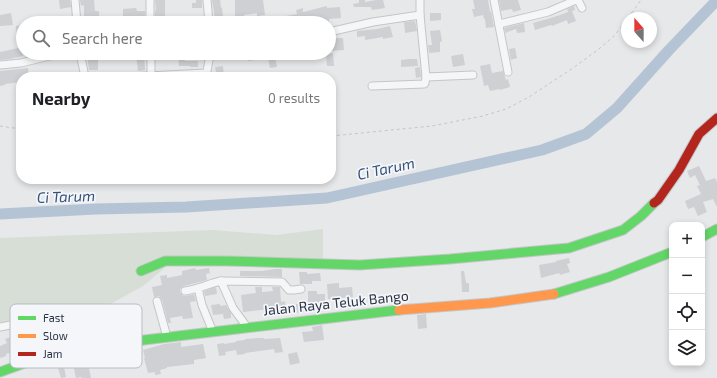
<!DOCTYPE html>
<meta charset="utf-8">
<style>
:root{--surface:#fff;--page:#f2f2f2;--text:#202124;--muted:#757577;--line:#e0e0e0}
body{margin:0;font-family:"Exo 2",sans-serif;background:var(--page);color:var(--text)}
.controls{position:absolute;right:12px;bottom:12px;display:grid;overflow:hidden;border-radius:8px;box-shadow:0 2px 6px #0003}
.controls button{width:36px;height:36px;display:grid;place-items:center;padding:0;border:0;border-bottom:1px solid var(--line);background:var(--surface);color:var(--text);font:20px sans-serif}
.compass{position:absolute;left:621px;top:12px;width:36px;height:36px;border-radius:50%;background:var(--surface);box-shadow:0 2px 6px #0003;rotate:339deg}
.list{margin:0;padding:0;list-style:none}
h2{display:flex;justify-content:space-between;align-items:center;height:52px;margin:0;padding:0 16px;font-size:17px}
h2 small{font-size:13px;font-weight:400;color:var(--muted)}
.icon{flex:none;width:22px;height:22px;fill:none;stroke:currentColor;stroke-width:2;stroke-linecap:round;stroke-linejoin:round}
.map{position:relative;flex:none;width:717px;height:378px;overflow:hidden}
.search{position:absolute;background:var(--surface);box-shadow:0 2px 6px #0003;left:16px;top:16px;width:320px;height:44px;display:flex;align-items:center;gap:10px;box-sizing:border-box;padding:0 14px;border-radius:22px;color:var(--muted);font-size:15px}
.panel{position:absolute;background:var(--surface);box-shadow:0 2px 6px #0003;left:16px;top:72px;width:320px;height:112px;border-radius:16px}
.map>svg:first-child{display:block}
.green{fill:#d6ded6}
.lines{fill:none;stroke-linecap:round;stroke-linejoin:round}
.river{stroke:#b4c4d5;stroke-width:11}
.building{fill:#ced0d3}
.street-casing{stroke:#c4c6c8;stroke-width:9}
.fast-casing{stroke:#c4c6c8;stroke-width:11}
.slow-casing{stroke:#c4c6c8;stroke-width:11}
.jam-casing{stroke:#c4c6c8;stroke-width:11}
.path{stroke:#c5c6ca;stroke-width:1;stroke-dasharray:3 3;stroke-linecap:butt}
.street{stroke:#f5f6f7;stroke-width:7}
.fast{stroke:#63d668;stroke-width:9}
.slow{stroke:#ff974d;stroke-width:9}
.jam{stroke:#b3261e;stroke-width:9}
.labels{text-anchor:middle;stroke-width:3.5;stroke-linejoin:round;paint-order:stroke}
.street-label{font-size:14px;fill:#2b3445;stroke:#f4f6f9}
.water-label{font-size:15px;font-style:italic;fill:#34527a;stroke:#f4f6f9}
.key{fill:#f4f6f9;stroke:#b8bcc3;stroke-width:1}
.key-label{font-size:11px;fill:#2b3445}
</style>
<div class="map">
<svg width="717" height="378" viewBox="0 0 717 378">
<rect width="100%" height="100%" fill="#e6e8ea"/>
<path class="green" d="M323,229V266H167L143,286L94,313L0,331V238L212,230L277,235Z"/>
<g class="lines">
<path class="river" d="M0,214L96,209L186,207L327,198L542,150L586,134L617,108L669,50L717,0"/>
</g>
<g class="building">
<path d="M59,0H70L71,7L60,9Z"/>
<path d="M80,0H94L95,11H99V20L84,21V5L81,6Z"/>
<path d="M155,0H165V23H155V10H156Z"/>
<path d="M196,0H202V8H192V3H196Z"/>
<path d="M212,0H220L221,8L222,7L223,18L215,19Z"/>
<path d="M235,0H263L265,15L257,16V13L244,15L245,23H237L236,16H235Z"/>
<path d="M359,0H365V2L376,0H383L385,8L372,10L371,7H354L353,4L359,3Z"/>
<path d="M473,0H488L490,12L491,11L494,27L486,28L485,19H484L483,15L474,17L472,9H475Z"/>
<path d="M499,0H518L521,10L513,12L512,9L501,11Z"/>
<path d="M327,6V8L340,7L341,18L329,19V23H324L323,18H321V17L310,20L309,19L294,22L295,23H287L286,16L297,14L296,10L303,8V12Z"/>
<path d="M574,6L575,10L572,11L576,21L568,24L567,20L552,26L551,25L535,30L533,23L554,17L568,12L567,9Z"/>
<path d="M136,8L137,11H145V23H140V17L123,18V9Z"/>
<path d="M11,13L13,25L0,26V15Z"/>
<path d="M430,13H441V20L430,21Z"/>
<path d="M415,21L417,31L405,33L404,22Z"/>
<path d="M524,23L525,32L517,33L516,29L507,32V33H506L504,28Z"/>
<path d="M23,25V35L17,36L16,26Z"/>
<path d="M390,26L393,37L383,39V37L365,40V36L357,37V31L377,29Z"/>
<path d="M440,30L442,41L440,42V52L429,53L428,45H432L430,31Z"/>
<path d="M330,38H343L344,50L331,51Z"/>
<path d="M23,47V56L10,59L0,60V52Z"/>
<path d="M515,48L517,58L511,60L509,49Z"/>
<path d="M144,53L145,70L138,71L136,54Z"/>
<rect x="156" y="53" width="8" height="7"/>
<path d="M247,53H254L255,60L248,61Z"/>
<path d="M333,53L334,66H327L326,54Z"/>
<path d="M87,54H98V70H89Z"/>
<path d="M184,54L185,61H198V67H190V66H179L178,55Z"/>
<path d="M463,54L465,65L453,67L451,56Z"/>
<path d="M275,57L277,67L270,68L268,58Z"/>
<path d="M409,59H417L418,66L401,67V60Z"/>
<path d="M490,64L492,73L503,71L506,80L508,79L510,87L500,90L499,89L490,91L488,85L484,86L480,66Z"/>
<path d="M223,66L224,77H217L215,67Z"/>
<path d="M420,67L421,77L416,78L415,68Z"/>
<path d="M28,68L29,77H21V82L5,84V85L0,86V71Z"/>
<path d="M699,166L706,181L715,178L717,182V207L713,199L703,202L707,212L698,216L694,207L688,209L685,201L701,194L697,186L700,185L695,175L690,178L687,171Z"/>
<path d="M569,258L570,263L567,264L570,272L560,275L559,273L541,278L539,265L556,262V261Z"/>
<path d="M195,268L196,270L209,268L210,273L206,274L207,280L184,286L180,289V292L183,296H186L194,294L196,301L190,302L193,318L183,319L182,316L170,318L171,323H168L162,300L159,296L154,297L152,287L162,285L160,276L167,275V278L182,275V271Z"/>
<path d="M275,269H282V277L240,276V271H262Z"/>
<path d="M461,271H464L466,283H469V292H462Z"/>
<path d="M299,272H307V274L320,273L321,281H312V284H300Z"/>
<path d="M339,283V288L352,287L353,297L328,299L327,284Z"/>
<path d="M216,287L217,294L205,296L204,291Z"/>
<path d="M255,287H262V292L273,291L272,287H280L281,302L285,301L286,312L279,313V310L269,311V309L243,312L241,295L256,293Z"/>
<path d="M308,291H317V294H325V302H308Z"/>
<path d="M220,304V306L226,305L231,313V318L224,319L223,314L213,315L211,305Z"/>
<path d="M296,304H303L304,312L296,313Z"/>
<path d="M426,314L427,328L418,329L417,315Z"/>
<path d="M322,325L324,340L304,342L302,332L313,331L312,327Z"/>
<path d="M45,332L48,343L6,354V356L0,358V346L7,343L5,339L14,336V338L30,334L31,336Z"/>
<path d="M258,338H264V339L280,338L283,352L275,353L274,349L245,353V354L237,355L236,350L225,352L226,355L219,356L217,344L224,343V344L236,342V341L245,340V339Z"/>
<path d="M181,342V347L203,344L206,358L194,360V364L167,367V368L160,370L161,374L155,375V372L148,373L144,358H145L143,350L164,344Z"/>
<path d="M297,352L300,363L290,365L288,354Z"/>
<path d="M97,355L100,365L89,368L91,378H82L81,377L76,378L73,364L80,362L79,357L84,356V358Z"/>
<path d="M64,367L66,377L61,378L58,368Z"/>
</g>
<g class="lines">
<defs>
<g id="street">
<path d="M75,0L77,23"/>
<path d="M150,0V23"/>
<path d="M207,0L209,23"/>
<path d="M494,0L508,72"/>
<path d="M578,0L582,8"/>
<path d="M252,23V22"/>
<path d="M499,24L548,12L576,0"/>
<path d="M329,32L373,22L420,15V0"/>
<path d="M80,53L85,77"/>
<path d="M151,53V76"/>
<path d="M0,65L21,63L62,53"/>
<path d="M129,77L205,73L207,71L210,55L213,53"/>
<path d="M426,77L473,75"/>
<path d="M372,86L424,84L425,83L426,77L420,15"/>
<path d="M221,281L233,308L247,327"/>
<path d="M198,288L202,305L213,332"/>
<path d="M185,291C198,289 208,284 221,281L282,282L289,290H294L301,289"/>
<path d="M157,301L167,337"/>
<path d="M0,327L52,317L72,315L74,316L86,349"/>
</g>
<g id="fast">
<path d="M702,237L717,229"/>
<path d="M141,271L165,261H227L360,265L450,259L569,248L623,230L641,216L654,203"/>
<path d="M554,294L609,277L672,252"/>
<path d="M0,372L33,360L86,349L144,340L399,310"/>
</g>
<path id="slow" d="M399,310L490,303L554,294"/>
<path id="jam" d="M654,203L658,200L679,170L699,134L717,118"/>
</defs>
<use href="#street" class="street-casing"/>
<use href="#fast" class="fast-casing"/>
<use href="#slow" class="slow-casing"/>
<use href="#jam" class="jam-casing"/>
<g class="path">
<path d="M628,18L641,0"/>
<path d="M0,126L21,129"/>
<path d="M331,136L432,126L483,116L506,109L529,97L573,68L599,49L615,35L627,19"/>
</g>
<use href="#street" class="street"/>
<use href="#fast" class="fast"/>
<use href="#slow" class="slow"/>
<use href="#jam" class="jam"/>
</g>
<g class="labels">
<g class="street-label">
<text transform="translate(336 303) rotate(-6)" y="5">Jalan Raya Teluk Bango</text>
</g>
<g class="water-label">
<text transform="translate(386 169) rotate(-12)" y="5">Ci Tarum</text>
<text transform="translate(66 197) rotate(-2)" y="5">Ci Tarum</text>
</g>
</g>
<rect x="10" y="304" width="132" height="64" rx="6" class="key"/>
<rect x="18" y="316" width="18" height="4" fill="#63d668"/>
<rect x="18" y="334" width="18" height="4" fill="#ff974d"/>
<rect x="18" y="352" width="18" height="4" fill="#b3261e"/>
<g class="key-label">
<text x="43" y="322">Fast</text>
<text x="43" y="340">Slow</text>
<text x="43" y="358">Jam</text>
</g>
</svg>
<div class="controls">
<button>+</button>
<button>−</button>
<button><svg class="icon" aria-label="locate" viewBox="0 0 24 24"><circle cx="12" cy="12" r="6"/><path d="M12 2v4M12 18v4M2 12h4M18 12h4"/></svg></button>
<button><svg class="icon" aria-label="layers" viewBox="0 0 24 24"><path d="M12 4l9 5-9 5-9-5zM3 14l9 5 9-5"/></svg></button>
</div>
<svg class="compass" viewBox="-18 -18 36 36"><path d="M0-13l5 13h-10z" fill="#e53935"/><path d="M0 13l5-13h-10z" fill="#757577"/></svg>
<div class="search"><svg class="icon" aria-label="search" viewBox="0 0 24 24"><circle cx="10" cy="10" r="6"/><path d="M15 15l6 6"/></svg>Search here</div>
<section class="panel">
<h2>Nearby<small>0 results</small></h2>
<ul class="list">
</ul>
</section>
</div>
